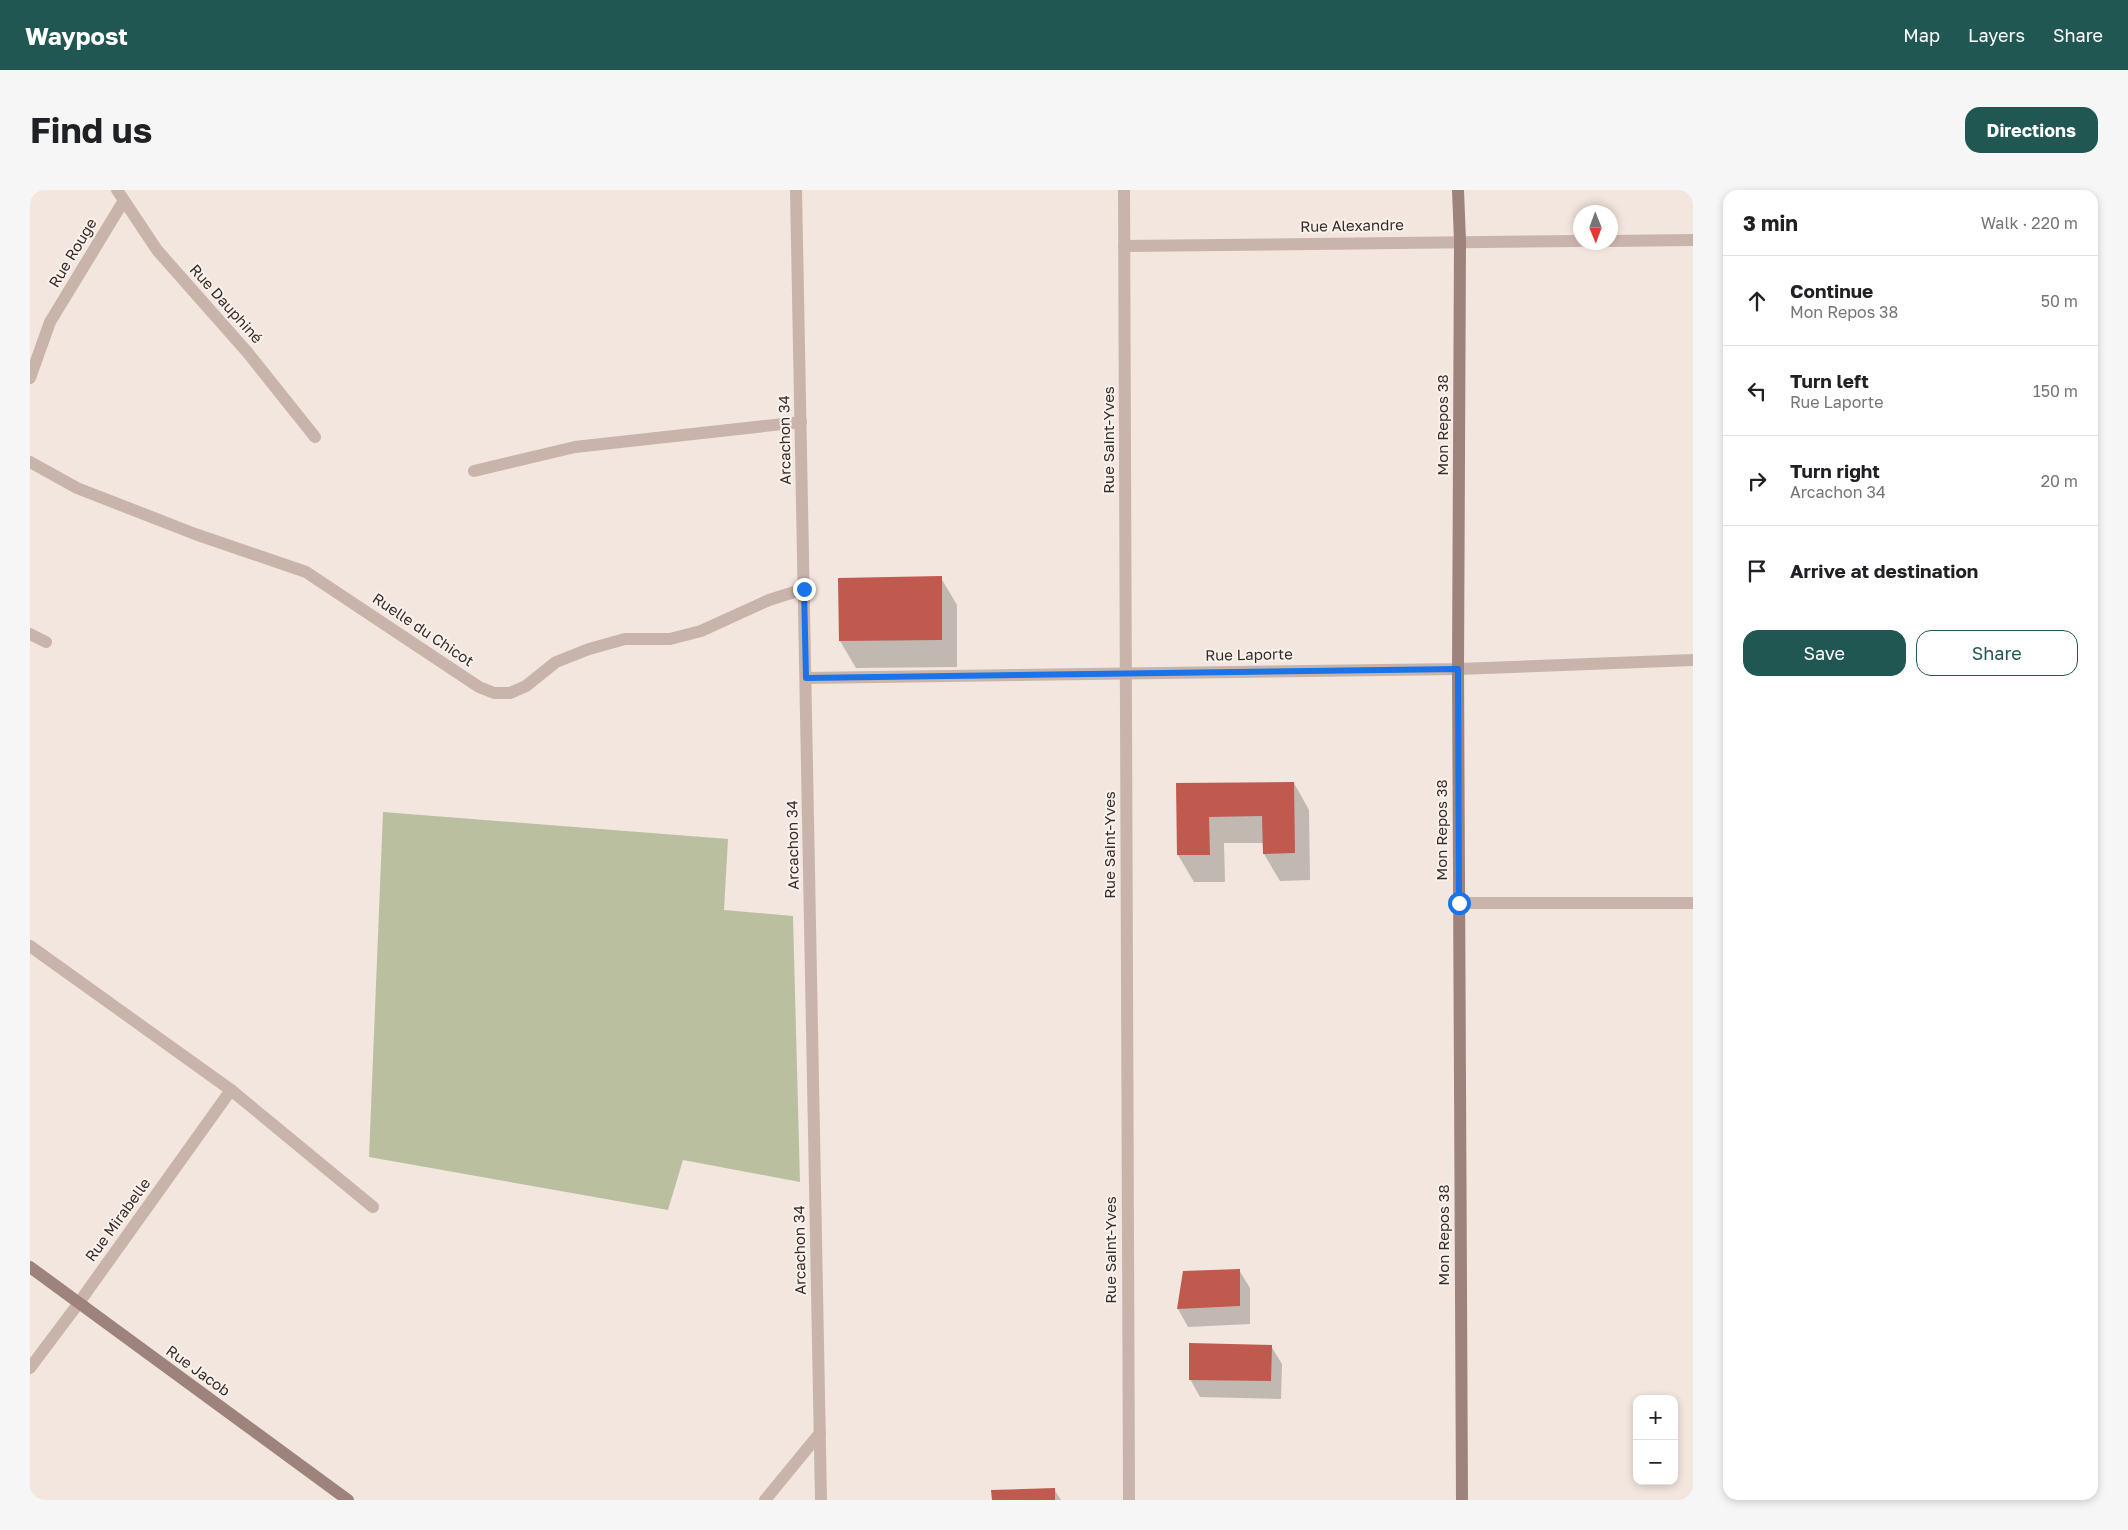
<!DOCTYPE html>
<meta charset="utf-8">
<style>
:root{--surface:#fff;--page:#f6f6f6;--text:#202124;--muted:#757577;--line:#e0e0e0;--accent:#215753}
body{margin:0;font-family:"Golos Text",sans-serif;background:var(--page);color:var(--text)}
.controls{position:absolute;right:15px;bottom:15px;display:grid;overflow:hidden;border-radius:10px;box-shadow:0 2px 8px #0003}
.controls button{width:45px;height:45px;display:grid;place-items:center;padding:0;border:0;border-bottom:1px solid var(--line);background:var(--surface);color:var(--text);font:25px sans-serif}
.compass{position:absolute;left:1543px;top:15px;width:45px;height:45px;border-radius:50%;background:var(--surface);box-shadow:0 2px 8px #0003;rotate:179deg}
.stop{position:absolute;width:15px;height:15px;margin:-11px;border:4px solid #1a73e8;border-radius:50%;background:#fff}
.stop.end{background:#1a73e8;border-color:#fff;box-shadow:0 1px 5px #0008}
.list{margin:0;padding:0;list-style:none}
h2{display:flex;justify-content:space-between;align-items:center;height:65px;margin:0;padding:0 20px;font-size:21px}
h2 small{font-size:16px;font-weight:400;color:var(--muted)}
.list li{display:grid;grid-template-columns:32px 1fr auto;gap:15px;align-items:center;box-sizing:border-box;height:90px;padding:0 20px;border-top:1px solid var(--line)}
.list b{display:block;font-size:19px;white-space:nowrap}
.list p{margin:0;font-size:16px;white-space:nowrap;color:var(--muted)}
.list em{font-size:16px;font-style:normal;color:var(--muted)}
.actions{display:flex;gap:10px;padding:15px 20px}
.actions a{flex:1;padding:11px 0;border:1px solid var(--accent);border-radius:15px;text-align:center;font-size:18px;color:var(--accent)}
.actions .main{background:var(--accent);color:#fff}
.icon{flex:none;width:28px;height:28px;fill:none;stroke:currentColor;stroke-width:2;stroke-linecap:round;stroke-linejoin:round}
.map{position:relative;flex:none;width:1663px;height:1310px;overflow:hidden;border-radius:15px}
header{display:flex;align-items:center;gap:30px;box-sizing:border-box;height:70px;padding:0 25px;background:var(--accent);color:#fff}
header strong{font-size:24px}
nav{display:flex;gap:28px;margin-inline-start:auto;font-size:18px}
.intro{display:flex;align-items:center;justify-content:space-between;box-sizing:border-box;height:120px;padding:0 30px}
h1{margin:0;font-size:35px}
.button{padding:12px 22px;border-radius:15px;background:var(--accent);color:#fff;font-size:18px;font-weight:700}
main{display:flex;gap:30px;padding:0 30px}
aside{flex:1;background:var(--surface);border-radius:15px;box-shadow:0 2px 8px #0003}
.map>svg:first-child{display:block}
.green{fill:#bac09f}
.shadow{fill:#0003}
.building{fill:#c0594e}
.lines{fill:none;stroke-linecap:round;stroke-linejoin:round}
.lane{stroke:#c9b4ab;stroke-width:12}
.street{stroke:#c9b4ab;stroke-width:12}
.secondary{stroke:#9d837c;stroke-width:12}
.route{stroke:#1a73e8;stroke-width:6}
.labels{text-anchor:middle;stroke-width:4;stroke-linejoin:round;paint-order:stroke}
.street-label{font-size:15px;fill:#372c2a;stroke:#f9f1eb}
</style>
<header>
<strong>Waypost</strong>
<nav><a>Map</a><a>Layers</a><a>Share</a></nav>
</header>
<div class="intro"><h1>Find us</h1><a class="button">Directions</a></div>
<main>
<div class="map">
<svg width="1663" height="1310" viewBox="0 0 1663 1310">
<rect width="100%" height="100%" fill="#f2e6de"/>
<path class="green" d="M353,622L698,649L694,720L763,726L770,992L653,970L638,1020L339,967Z"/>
<g class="shadow">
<path d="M911,388L927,415V477L826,478L810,451Z"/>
<path d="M1264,593L1279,620L1280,690L1250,691L1234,664V653H1194L1195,692H1164L1148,665L1147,595Z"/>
<path d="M1209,1080L1220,1098V1134L1158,1137L1148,1119L1154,1082Z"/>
<path d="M1241,1156L1252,1174L1251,1209L1170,1207L1160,1189Z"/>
<path d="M1024,1299L1031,1310H963Z"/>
</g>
<g class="building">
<path d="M912,386V450L809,451L808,388Z"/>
<path d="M1264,592L1265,663L1233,664L1232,626L1179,627L1180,665H1147L1146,593Z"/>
<path d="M1210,1079V1116L1147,1119L1153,1081Z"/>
<path d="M1159,1153L1242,1155L1241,1191L1159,1190Z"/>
<path d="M1025,1298V1310H962L961,1300Z"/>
</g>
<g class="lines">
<g class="lane">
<path d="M444,281L545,257L771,232"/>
<path d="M0,444L16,452"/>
</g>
<g class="street">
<path d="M87,0L127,60L218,163L285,247"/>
<path d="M766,0L791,1310"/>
<path d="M1094,0L1099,1310"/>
<path d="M1580,51L1663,50"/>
<path d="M1094,56L1550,51"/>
<path d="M0,188L20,132L93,12"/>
<path d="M0,272L47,298L165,344L276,382L449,497L464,503H480L496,496L526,472L559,459L595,449H640L671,441L739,410L774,399"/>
<path d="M776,488L1428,479L1663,470"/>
<path d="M1429,713H1663"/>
<path d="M0,756L201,900L343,1017"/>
<path d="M0,1178L48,1114L201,900"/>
<path d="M735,1310L790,1243"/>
</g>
<g class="secondary">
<path d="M1428,0L1430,51L1428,479L1432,1310"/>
<path d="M0,1077L318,1310"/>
</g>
</g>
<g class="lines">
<path class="route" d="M774,399L776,488L1428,479L1429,713"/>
</g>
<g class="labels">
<g class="street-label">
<text transform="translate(1322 36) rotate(-1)" y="5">Rue Alexandre</text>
<text transform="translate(43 63) rotate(-59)" y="5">Rue Rouge</text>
<text transform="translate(196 114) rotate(48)" y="5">Rue Dauphiné</text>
<text transform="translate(1413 235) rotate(-90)" y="5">Mon Repos 38</text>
<text transform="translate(755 250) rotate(-91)" y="5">Arcachon 34</text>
<text transform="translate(1079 250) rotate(-90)" y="5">Rue Saint-Yves</text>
<text transform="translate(393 440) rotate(34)" y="5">Ruelle du Chicot</text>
<text transform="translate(1219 465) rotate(-1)" y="5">Rue Laporte</text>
<text transform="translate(1412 640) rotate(-90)" y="5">Mon Repos 38</text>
<text transform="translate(763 655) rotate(-91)" y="5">Arcachon 34</text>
<text transform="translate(1080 655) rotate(-90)" y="5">Rue Saint-Yves</text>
<text transform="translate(88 1030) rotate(-54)" y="5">Rue Mirabelle</text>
<text transform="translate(1414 1045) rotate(-90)" y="5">Mon Repos 38</text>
<text transform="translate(770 1060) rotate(-91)" y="5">Arcachon 34</text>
<text transform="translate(1081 1060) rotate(-90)" y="5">Rue Saint-Yves</text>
<text transform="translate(168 1181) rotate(36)" y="5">Rue Jacob</text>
</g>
</g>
</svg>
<div class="controls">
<button>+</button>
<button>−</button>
</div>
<svg class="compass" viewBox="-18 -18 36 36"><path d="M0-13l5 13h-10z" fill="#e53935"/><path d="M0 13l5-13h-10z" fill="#757577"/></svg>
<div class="stop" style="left:1429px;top:713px"></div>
<div class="stop end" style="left:774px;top:399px"></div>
</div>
<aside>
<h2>3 min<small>Walk · 220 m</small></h2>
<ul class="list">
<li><svg class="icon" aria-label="ahead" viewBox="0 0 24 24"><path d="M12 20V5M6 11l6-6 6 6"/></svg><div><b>Continue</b><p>Mon Repos 38</p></div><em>50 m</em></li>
<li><svg class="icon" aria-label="left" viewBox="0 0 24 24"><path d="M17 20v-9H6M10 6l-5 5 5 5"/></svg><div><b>Turn left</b><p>Rue Laporte</p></div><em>150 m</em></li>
<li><svg class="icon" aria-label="right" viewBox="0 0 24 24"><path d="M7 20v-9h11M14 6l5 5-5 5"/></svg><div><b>Turn right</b><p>Arcachon 34</p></div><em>20 m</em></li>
<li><svg class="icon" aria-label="arrive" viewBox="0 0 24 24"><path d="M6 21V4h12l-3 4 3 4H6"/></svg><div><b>Arrive at destination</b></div></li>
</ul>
<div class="actions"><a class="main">Save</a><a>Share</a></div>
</aside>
</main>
